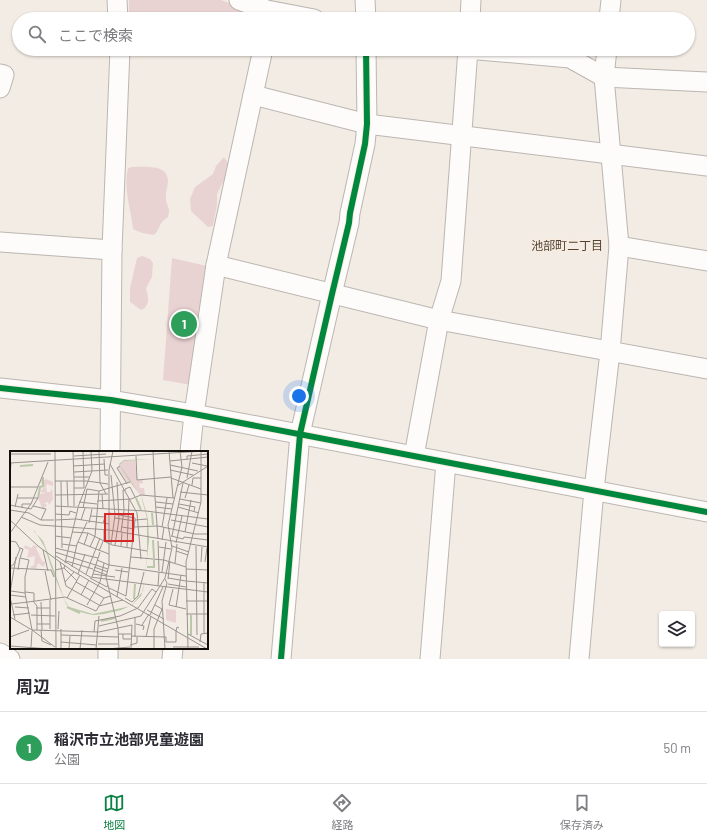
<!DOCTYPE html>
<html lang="ja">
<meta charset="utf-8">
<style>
:root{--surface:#fff;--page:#f7f7f7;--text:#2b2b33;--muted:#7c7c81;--line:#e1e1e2;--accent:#0b8043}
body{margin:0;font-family:Barlow,"Noto Sans JP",sans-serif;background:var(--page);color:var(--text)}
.controls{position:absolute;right:12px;bottom:12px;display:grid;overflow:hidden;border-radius:4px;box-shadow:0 1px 3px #0004}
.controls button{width:36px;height:36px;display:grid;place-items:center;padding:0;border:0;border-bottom:1px solid var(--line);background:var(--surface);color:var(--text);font:20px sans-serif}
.you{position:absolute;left:299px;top:396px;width:14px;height:14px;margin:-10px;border:3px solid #fff;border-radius:50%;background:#1a73e8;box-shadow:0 0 0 6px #1a73e833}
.badge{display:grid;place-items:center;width:26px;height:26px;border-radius:50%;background:var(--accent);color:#fff;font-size:13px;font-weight:700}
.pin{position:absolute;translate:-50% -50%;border:2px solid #fff;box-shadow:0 1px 4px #0006}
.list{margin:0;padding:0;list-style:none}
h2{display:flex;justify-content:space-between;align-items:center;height:52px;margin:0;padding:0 16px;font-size:17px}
h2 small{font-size:13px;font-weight:400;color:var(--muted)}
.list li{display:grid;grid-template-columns:26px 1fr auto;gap:12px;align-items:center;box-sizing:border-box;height:72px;padding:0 16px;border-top:1px solid var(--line)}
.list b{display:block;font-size:15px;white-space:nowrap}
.list p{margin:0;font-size:13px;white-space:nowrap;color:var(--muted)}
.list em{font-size:13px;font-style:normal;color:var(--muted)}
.icon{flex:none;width:22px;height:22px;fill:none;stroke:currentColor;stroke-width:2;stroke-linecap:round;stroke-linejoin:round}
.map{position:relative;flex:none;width:707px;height:659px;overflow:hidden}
.search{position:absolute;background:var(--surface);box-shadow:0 1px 3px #0004;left:12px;right:12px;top:12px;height:44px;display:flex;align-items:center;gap:10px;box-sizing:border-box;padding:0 14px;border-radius:22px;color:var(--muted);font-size:15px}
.sheet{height:124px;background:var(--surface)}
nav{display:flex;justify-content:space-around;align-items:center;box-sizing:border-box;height:56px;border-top:1px solid var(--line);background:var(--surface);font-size:11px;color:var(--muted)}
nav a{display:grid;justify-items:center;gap:2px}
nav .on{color:var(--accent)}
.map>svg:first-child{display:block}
.green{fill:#e9d3d2}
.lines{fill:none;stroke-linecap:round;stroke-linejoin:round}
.minor-casing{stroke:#bbb6b0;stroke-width:21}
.minor{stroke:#fdfcfb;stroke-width:19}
.cycleway-casing{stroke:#f9ecdf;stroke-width:8}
.cycleway{stroke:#00873e;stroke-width:6}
.labels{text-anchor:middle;stroke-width:3;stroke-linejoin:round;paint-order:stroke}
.neighbourhood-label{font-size:12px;fill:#4d4338;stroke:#f9ecdf}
.inset-river{fill:none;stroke:#bac8a9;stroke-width:2}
.inset-road{fill:none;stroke:#99948e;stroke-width:1}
.view{fill:#d62828;fill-opacity:0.15;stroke:#d62828;stroke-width:2}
.inset-edge{fill:none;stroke:#130f0b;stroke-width:2}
</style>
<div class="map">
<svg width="707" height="659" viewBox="0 0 707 659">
<rect width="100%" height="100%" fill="#f3ece5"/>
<g class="green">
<path d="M129,0H221L250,11L252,19H129Z"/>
<path d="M224,157L228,163L225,178L217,194V205L213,226L208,227L191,211L190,199L195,187L213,174L216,166Z"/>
<path d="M132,167C144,167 167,164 168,180C168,186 165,193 166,199C167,208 171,207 168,217C158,223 161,228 154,235L142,233L133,229C131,207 123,191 128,168Z"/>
<path d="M142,256L150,259L153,263L152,277L146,288C148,296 151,306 141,310L130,302V288L137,258Z"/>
<path d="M172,258L211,267L191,385L163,380Z"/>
</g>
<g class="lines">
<defs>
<g id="minor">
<path d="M117,0L118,19"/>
<path d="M239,0L267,10L314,19"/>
<path d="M365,0L366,19"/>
<path d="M470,19L471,0"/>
<path d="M609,19L611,0"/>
<path d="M467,49L570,58L604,77L707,82"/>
<path d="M0,74L4,75L0,88"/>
<path d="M253,95L367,124L707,166"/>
<path d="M0,242L112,250"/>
<path d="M619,246L707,261"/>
<path d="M216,265L439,320L707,369"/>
<path d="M0,388L111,400L194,414L707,512"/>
<path d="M110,452L112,250L120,49"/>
<path d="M190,452L194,414L216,265L263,49"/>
<path d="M414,456L439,320L451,281L468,49"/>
<path d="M0,653L10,659"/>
<path d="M108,659V648"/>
<path d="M172,659L173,648"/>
<path d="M281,659L300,434L332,294L349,223L350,213L365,144L367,124L366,49"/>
<path d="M430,659L446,462"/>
<path d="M579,659L594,490L610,352L619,246L604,77L607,49"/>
</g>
</defs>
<use href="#minor" class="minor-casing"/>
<use href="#minor" class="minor"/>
<defs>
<g id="cycleway">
<path d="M0,388L111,400L194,414L707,512"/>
<path d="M281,659L300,434L332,294L349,223L350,213L365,144L367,124L366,49"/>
</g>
</defs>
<use href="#cycleway" class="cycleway-casing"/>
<use href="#cycleway" class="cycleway"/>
</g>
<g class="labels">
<g class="neighbourhood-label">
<text x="567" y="250">池部町二丁目</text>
</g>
</g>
<g transform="translate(10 451)">
<rect width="198" height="198" fill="#f3ece5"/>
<path d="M125,9L127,29H133V32L129,33L130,37H134L135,44H130L121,31L117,32L108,17L114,10ZM32,26L33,30L36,28L43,31V35L37,33L36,36L37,41H40L42,37L43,48L39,54L38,51L34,52L37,54L33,59L28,47L29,43L36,42L30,41L34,36L33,32H30ZM15,94L21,97L24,94L28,96L26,97L32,110L35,111L34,116L28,112L26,118L19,116L24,114L25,105L17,107L19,99L14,97ZM156,158L166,159V172L156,169Z" fill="#e9d3d2"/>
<path d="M101,0L109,13L114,9L140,8L141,5L140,8L114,10L110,14L132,47L135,57L138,68L139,89L137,108L134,131L132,142L131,145L122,154L118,156L111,159L94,163L84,164L78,163L67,160L63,159L59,156L56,153L42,119L35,97L25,80L0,69L23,79L25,81L33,90L37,100L55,150L59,156L83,163L121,155L133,140L137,105V67L131,45L120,31Z" fill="#bac8a9"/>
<path class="inset-river" d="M10,15L23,14M28,47L30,36L33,35V26M126,47L131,59M142,62L143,74M143,89L144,107M137,116H144V109M124,148L125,133M57,156L70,162M91,170L105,167M181,184V164"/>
<path class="inset-road" d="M45,0L46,198M54,0H69M89,0L90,32M103,0L99,19V114L96,126L108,177L109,198M143,0L145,45M159,0L163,47M63,1L64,30M0,3H41M64,5L96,3M126,5L127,29L161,26M94,8L95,24H98M177,8V5L198,3M160,10L198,6M0,12L194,0M182,12L197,15M100,13L127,62L131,108M160,14L188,20M63,15L95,13M110,15L107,17L117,33M160,19L183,24M64,21L98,19M0,25L1,12M64,26H79M161,27L191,38M177,27L182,0M45,30H77M51,30L52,97M57,30L58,55M64,30V55M77,30L98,33M90,32L96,43M182,34L183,27H191M167,35L198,15M0,36H28M64,37H74L73,0M77,38L89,40M115,38L120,36L125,46M170,41L198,44M92,43L93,58M45,44L98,43M145,46L148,88M7,47H28L23,55M175,47L179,34M170,48L191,52M87,50L121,48L131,44L164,47M69,51L87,53M146,51L163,53M169,53L185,56L184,60M0,54L21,58L23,55L36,58L31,69M45,55L136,60L198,68M5,56L8,43M68,56L82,20L81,0M146,56L162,58M168,56L189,62M12,57V53H21M73,57L77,38M0,59L19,62L31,69H44M114,59L113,39H116M99,62L125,67V69L137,68M45,63L59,64L60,60L66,62M81,65L95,66L93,72M11,66L30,74L99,79L198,96M105,67L125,70M0,69L28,95L61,119L197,198M45,69L66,68L99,73M71,69L75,57M161,69L198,76M79,72L82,58M112,76L124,78M124,76L148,75L185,83H198M152,76L157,47M62,81L78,82L102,94L137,100M111,81L114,59M175,81L181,49M0,82L21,53L38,11M45,85L61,87M161,85L173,88L174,86L198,89M162,85L173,32M152,89L154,76M0,90L6,91L10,98L4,113L0,116M148,90L149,120M68,91L99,103M166,92L172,65M52,93L67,95M101,93L105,64L101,24M74,94L78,82M105,94L109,68L107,31M111,95L112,82M162,95L179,101M186,95L187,184M80,96L85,85L89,40L120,31M117,96L119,48M149,96L161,98M45,97L88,107M33,99L38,120M89,100L94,88V79M166,100L178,104M45,101L98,118M46,105L80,126L150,135M121,106L154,109L176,116M10,107L13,98L10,97M87,109L99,114M56,110L83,118M50,111L56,135L89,154M191,111L192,96M195,111L197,97M55,112L68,57M165,112L167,93M99,114L176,125M62,116L67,93L77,71M84,116L98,121M0,117L41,119L44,126M54,117L67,130M176,118L198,119M8,119L10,107L19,109L15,126V142L22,179L89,181L122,174L121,198M45,119L54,117L55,114M83,119L97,124M105,119L118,121M35,120L41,149M152,121L156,91M68,123L75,103M76,123L90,87M83,123L105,126M82,126L90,101M80,127L97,136L98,134M158,127L176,130M158,128L160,110M176,130L198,132M55,131L64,121M66,131L94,147L101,145M158,133L176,136M148,135L149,121M150,135L198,141M99,137L116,145L125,69M163,138L159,154L176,158M1,140L15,142M15,141L24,142V150M0,142L6,106M0,144L16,146M71,144L79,129M0,146L5,168M107,146L112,117M57,147L70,124M115,147L122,151L128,145L134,121M40,149V178M23,150L27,155V179M176,150H198M18,151L55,146L86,160L94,147M31,151L32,179M1,153L18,151M77,154L90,131L94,112M89,155L113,149M5,156L19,157M166,156L171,124M26,157H40M128,157L142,138L146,141M137,159L154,168M176,163H198M3,164L20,162M21,164L45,165M140,164L153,136M0,166L22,179L45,196M27,173H40M126,173L134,175L133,179M132,174L139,163M89,175L131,165L155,127L162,97L158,74L172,16L170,0M48,178L49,160M51,178V198M31,179L32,190L41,194M84,181L85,170L110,165L128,157M194,182V131M108,183H121M113,183V188H121M178,183L198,194M51,184L108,186M121,185L156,186V191H166V180L167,176L169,177M0,186L19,179M125,186V166M136,186L141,165M51,191L87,194M190,191L191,183L198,182M88,193H108M120,194L127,192V186M0,195L40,198M21,196L22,180M163,196H189M59,198L60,185M70,198L72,179M86,198L89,165M97,198L120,196M144,198V178L152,158L145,154M155,198L152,150L157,132L155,128M178,198L176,111L191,51V1"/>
<path class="view" d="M95,63H123V90H95Z"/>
<rect width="198" height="198" class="inset-edge"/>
</g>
</svg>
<div class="controls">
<button><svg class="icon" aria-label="layers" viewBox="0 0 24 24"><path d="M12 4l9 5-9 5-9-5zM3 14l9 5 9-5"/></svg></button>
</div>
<div class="you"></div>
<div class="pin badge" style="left:184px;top:324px;background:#2e9e5b">1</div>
<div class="search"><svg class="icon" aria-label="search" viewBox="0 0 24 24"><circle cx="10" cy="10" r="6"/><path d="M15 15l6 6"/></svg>ここで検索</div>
</div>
<section class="sheet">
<h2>周辺<small></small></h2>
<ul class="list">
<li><span class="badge" style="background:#2e9e5b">1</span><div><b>稲沢市立池部児童遊園</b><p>公園</p></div><em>50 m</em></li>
</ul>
</section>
<nav>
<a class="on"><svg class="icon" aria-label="map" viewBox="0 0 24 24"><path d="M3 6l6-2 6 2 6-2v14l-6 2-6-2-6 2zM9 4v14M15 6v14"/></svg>地図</a>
<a><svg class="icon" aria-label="directions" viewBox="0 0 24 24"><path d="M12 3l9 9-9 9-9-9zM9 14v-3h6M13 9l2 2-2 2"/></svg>経路</a>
<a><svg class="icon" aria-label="saved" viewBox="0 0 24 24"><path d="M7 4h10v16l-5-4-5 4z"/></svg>保存済み</a>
</nav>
